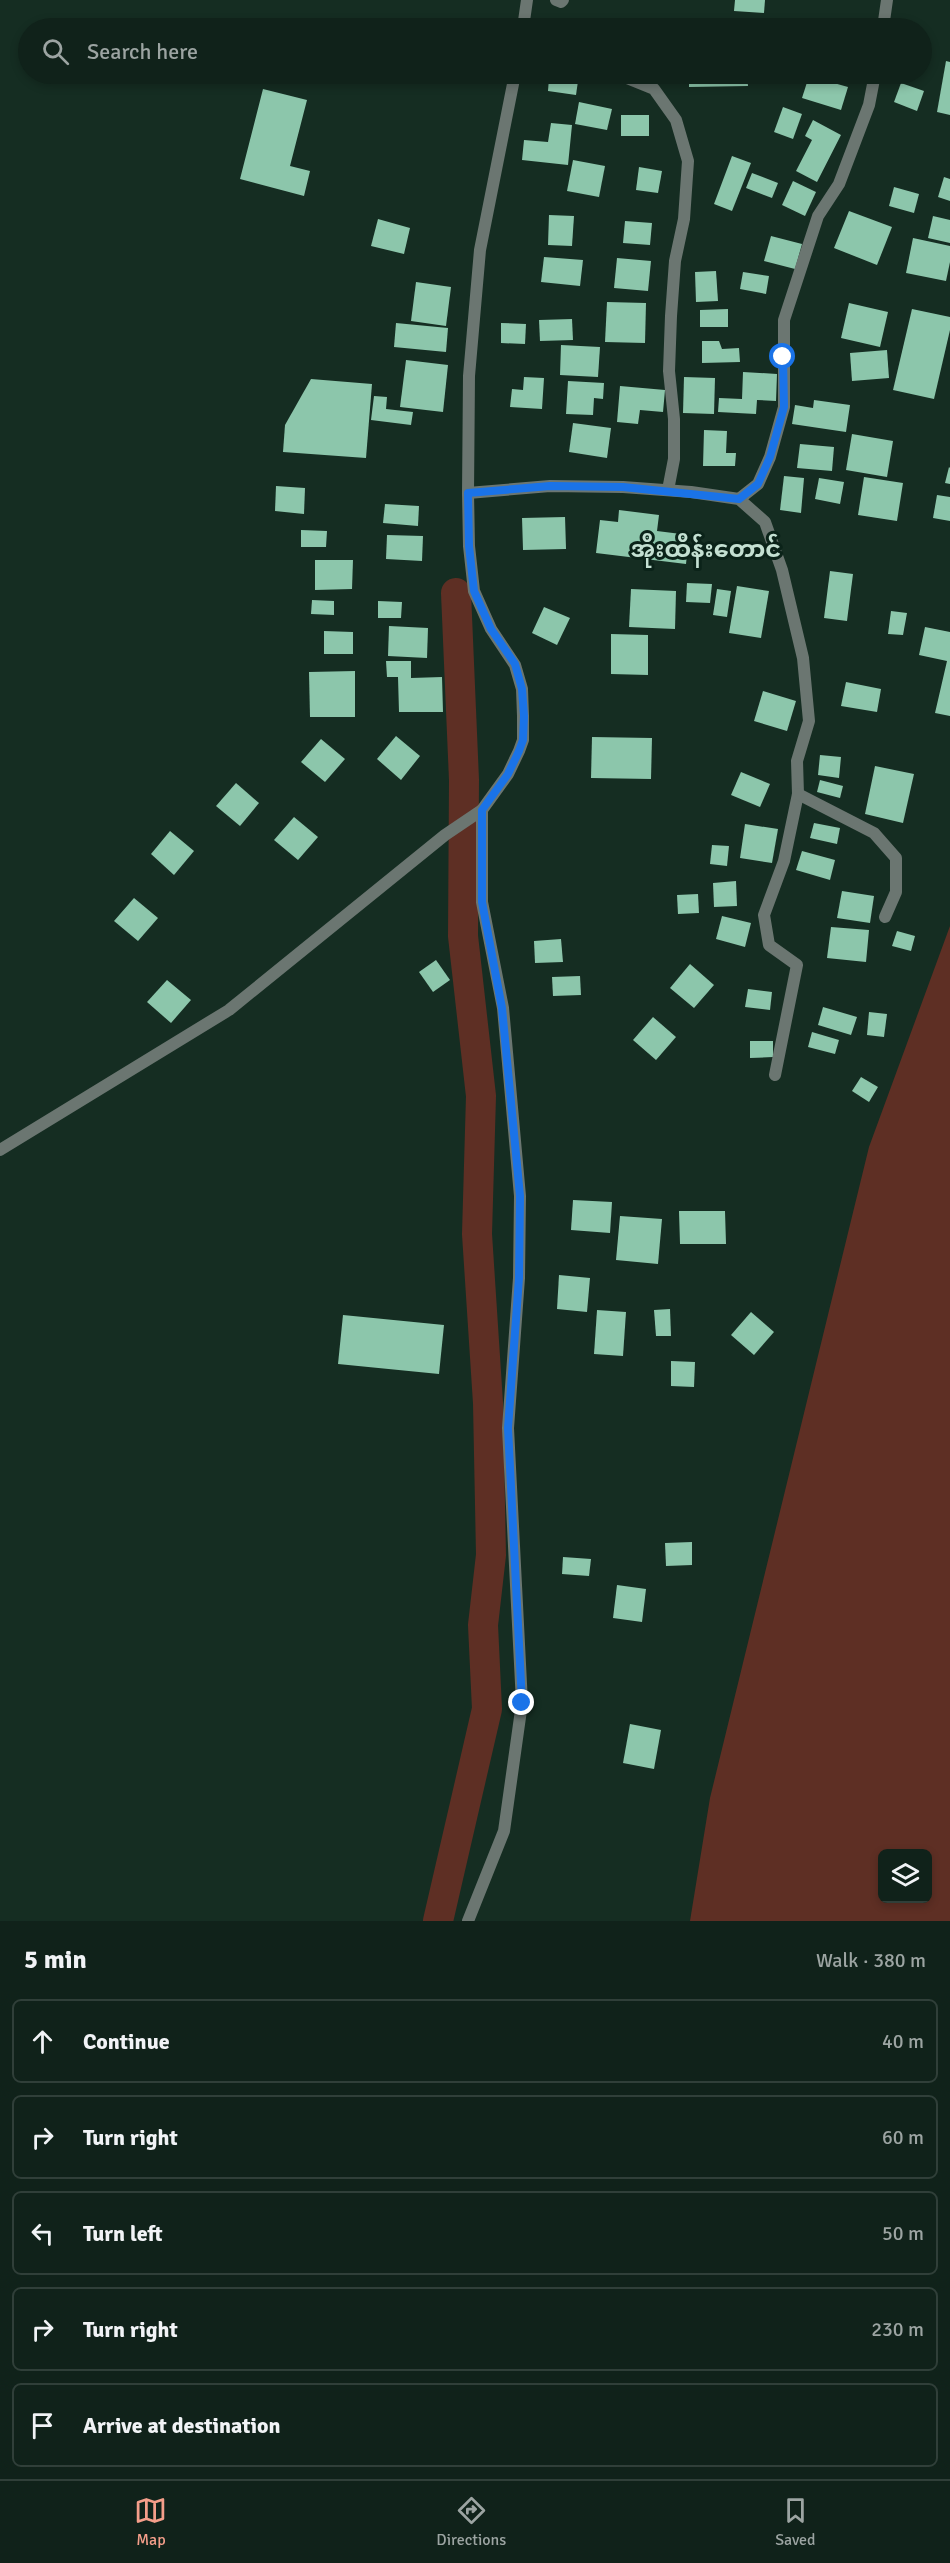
<!DOCTYPE html>
<meta charset="utf-8">
<style>
:root{--surface:#10221a;--page:#192a23;--text:#f1f3f6;--muted:#9ca4a2;--line:#303f39;--accent:#f49e8a}
body{margin:0;font-family:Signika,"Noto Sans Myanmar",sans-serif;background:var(--page);color:var(--text)}
.controls{position:absolute;right:18px;bottom:18px;display:grid;overflow:hidden;border-radius:9px;box-shadow:0 3px 9px #0003}
.controls button{width:54px;height:54px;display:grid;place-items:center;padding:0;border:0;border-bottom:2px solid var(--line);background:var(--surface);color:var(--text);font:30px sans-serif}
.stop{position:absolute;width:18px;height:18px;margin:-14px;border:4px solid #1a73e8;border-radius:50%;background:#fff}
.stop.end{background:#1a73e8;border-color:#fff;box-shadow:0 2px 6px #0008}
.list{margin:0;padding:0;list-style:none}
h2{display:flex;justify-content:space-between;align-items:center;height:78px;margin:0;padding:0 24px;font-size:26px}
h2 small{font-size:20px;font-weight:400;color:var(--muted)}
.list li{display:grid;grid-template-columns:39px 1fr auto;gap:18px;align-items:center;box-sizing:border-box;height:84px;margin:0 12px 12px;padding:0 12px;border:2px solid var(--line);border-radius:9px}
.list b{display:block;font-size:22px;white-space:nowrap}
.list em{font-size:20px;font-style:normal;color:var(--muted)}
.icon{flex:none;width:33px;height:33px;fill:none;stroke:currentColor;stroke-width:2;stroke-linecap:round;stroke-linejoin:round}
.map{position:relative;flex:none;width:950px;height:1921px;overflow:hidden}
.search{position:absolute;background:var(--surface);box-shadow:0 3px 9px #0003;left:18px;right:18px;top:18px;height:66px;display:flex;align-items:center;gap:15px;box-sizing:border-box;padding:0 21px;border-radius:33px;color:var(--muted);font-size:22px}
.sheet{height:558px;background:var(--surface)}
nav{display:flex;justify-content:space-around;align-items:center;box-sizing:border-box;height:84px;border-top:2px solid var(--line);background:var(--surface);font-size:16px;color:var(--muted)}
nav a{display:grid;justify-items:center;gap:3px}
nav .on{color:var(--accent)}
.map>svg:first-child{display:block}
.water{fill:#5e2f24;fill-rule:evenodd}
.lines{fill:none;stroke-linecap:round;stroke-linejoin:round}
.canal{stroke:#5e2f24;stroke-width:30}
.building{fill:#8cc6ab}
.minor{stroke:#6b7671;stroke-width:12}
.route{stroke:#1a73e8;stroke-width:8}
.labels{text-anchor:middle;stroke-width:6;stroke-linejoin:round;paint-order:stroke}
.quarter-label{font-size:24px;font-weight:bold;fill:#c4e0d2;stroke:#0b2319}
</style>
<div class="map">
<svg width="950" height="1921" viewBox="0 0 950 1921">
<rect width="100%" height="100%" fill="#152d22"/>
<path class="water" d="M950,926V1921H690L710,1798L869,1147ZM882,1854H928V1898H882Z"/>
<g class="lines">
<path class="canal" d="M438,1921L487,1709L483,1625L491,1555L488,1403L477,1234L481,1096L463,936L464,780L456,593"/>
</g>
<g class="building">
<path d="M735,0H765L764,13L734,11Z"/>
<path d="M790,20L816,24L815,28H789Z"/>
<path d="M946,61L950,62V115L937,112Z"/>
<path d="M689,74H747L748,86L689,87Z"/>
<path d="M809,76L848,87L841,110L802,98Z"/>
<path d="M549,78L578,81L576,95L548,91Z"/>
<path d="M901,83L924,91L917,111L894,102Z"/>
<path d="M263,89L307,100L290,166L310,171L304,196L240,179Z"/>
<path d="M579,102L612,109L607,130L575,124Z"/>
<path d="M783,107L802,114L793,139L774,132Z"/>
<rect x="621" y="115" width="28" height="21"/>
<path d="M813,120L841,135L817,182L796,171L812,140L805,136Z"/>
<path d="M551,123L572,125L568,165L522,160L524,140L548,142Z"/>
<path d="M732,156L751,163L732,211L714,204Z"/>
<path d="M573,160L605,166L599,197L567,191Z"/>
<path d="M639,167L662,171L658,193L636,190Z"/>
<path d="M752,173L778,183L772,198L746,188Z"/>
<path d="M944,177L950,179V201L938,197Z"/>
<path d="M793,181L816,192L805,216L782,205Z"/>
<path d="M894,187L919,194L914,213L889,206Z"/>
<path d="M849,211L892,227L877,265L834,248Z"/>
<path d="M549,215L574,216L572,246L548,245Z"/>
<path d="M933,216L950,220V243L928,238Z"/>
<path d="M378,219L410,228L404,254L371,246Z"/>
<path d="M625,221L652,223L650,245L623,243Z"/>
<path d="M771,236L802,244L795,269L764,261Z"/>
<path d="M913,238L950,246V262L946,281L906,273Z"/>
<path d="M544,257L583,260L580,286L541,282Z"/>
<path d="M617,258L651,261L648,291L614,288Z"/>
<path d="M716,271L718,301L696,302L695,272Z"/>
<path d="M743,272L769,276L766,294L740,289Z"/>
<path d="M416,282L451,287L446,326L411,321Z"/>
<path d="M607,302L646,303L645,343L605,342Z"/>
<path d="M849,303L888,312L880,347L841,338Z"/>
<path d="M728,309V327H700V310Z"/>
<path d="M912,309L950,317V330L934,399L893,390Z"/>
<path d="M572,319L573,340L540,341L539,320Z"/>
<path d="M396,323L448,328L446,352L394,347Z"/>
<path d="M501,323L526,324L525,344L501,343Z"/>
<path d="M702,341H719L722,349L739,348L740,362L702,363Z"/>
<path d="M561,345L600,347L598,377L560,375Z"/>
<path d="M887,350L889,378L852,381L850,353Z"/>
<path d="M406,360L448,365L443,412L400,407Z"/>
<path d="M743,372L777,374L776,401L757,400L756,414L718,412L719,398L742,399Z"/>
<path d="M524,377L544,378L542,409L510,407L512,389L523,390Z"/>
<path d="M684,377L715,378L714,414L683,413Z"/>
<path d="M311,379L372,384L366,458L283,452L285,425Z"/>
<path d="M568,381L604,383L603,399L594,398L593,415L566,414Z"/>
<path d="M620,386L665,390L663,412L640,410L638,424L617,422Z"/>
<path d="M374,396L387,397L386,409L413,412L411,425L371,420Z"/>
<path d="M814,400L850,405L846,432L792,424L795,405L813,408Z"/>
<path d="M573,423L611,428L607,458L569,452Z"/>
<path d="M704,430L727,431L726,453H736L735,466H703Z"/>
<path d="M852,434L893,441L887,477L846,470Z"/>
<path d="M800,444L834,447L832,471L797,468Z"/>
<path d="M949,467L950,468V484L945,483Z"/>
<path d="M784,476L804,478L801,513L780,510Z"/>
<path d="M864,477L903,483L897,521L858,515Z"/>
<path d="M819,478L844,482L840,504L815,499Z"/>
<path d="M276,486L305,488L304,514L275,511Z"/>
<path d="M937,495L950,497V521L933,518Z"/>
<path d="M385,504L419,506L418,526L383,523Z"/>
<path d="M619,510L659,515L657,531L689,535L686,564L596,553L600,520L618,522Z"/>
<path d="M565,517L566,549L523,550L522,518Z"/>
<path d="M301,530L327,531L326,547H301Z"/>
<path d="M387,535L423,536L422,561L386,559Z"/>
<path d="M315,560H353L352,589L315,590Z"/>
<path d="M830,571L853,574L847,621L824,618Z"/>
<path d="M687,583L712,584L710,603L686,602Z"/>
<path d="M737,586L769,591L761,638L729,633Z"/>
<path d="M631,589L676,591L675,629L629,627Z"/>
<path d="M717,589L731,591L727,617L713,615Z"/>
<path d="M312,600L334,601V615L311,614Z"/>
<path d="M378,601L402,602L401,618H378Z"/>
<path d="M544,607L570,618L557,645L532,633Z"/>
<path d="M891,611L907,613L903,635L888,634Z"/>
<path d="M389,626L428,628L427,658L388,656Z"/>
<path d="M925,627L950,632V716L935,713L947,661L919,655Z"/>
<path d="M324,631L353,632V654H324Z"/>
<path d="M611,634L648,635V675L611,674Z"/>
<path d="M386,661H411V678L442,677L443,712H399L398,677H387Z"/>
<path d="M355,671V717H310L309,672Z"/>
<path d="M846,682L881,689L877,712L841,706Z"/>
<path d="M763,691L796,701L787,731L754,721Z"/>
<path d="M396,736L420,756L401,780L377,759Z"/>
<path d="M592,737L652,738L651,779L591,778Z"/>
<path d="M321,739L345,759L325,782L301,762Z"/>
<path d="M820,755L841,757L839,778L818,775Z"/>
<path d="M875,766L914,774L903,823L865,814Z"/>
<path d="M741,772L770,784L760,807L731,795Z"/>
<path d="M820,780L843,786L840,798L817,792Z"/>
<path d="M236,783L259,803L240,826L216,806Z"/>
<path d="M294,817L318,837L298,860L274,840Z"/>
<path d="M814,823L840,828L837,844L810,838Z"/>
<path d="M745,824L778,829L772,863L740,858Z"/>
<path d="M170,831L194,851L174,875L151,854Z"/>
<path d="M712,845L729,846L727,866L710,864Z"/>
<path d="M802,851L835,860L830,880L796,870Z"/>
<path d="M736,881L737,906L714,907L713,883Z"/>
<path d="M842,891L874,896L870,923L837,918Z"/>
<path d="M698,894L699,913L678,914L677,895Z"/>
<path d="M134,898L158,918L138,941L114,921Z"/>
<path d="M722,916L751,923L745,947L716,939Z"/>
<path d="M831,927L869,930L866,962L827,958Z"/>
<path d="M897,931L915,936L911,951L892,946Z"/>
<path d="M561,939L563,962L535,963L534,941Z"/>
<path d="M436,960L450,980L433,992L419,972Z"/>
<path d="M690,964L714,985L694,1008L670,988Z"/>
<path d="M580,976L581,995L553,996L552,977Z"/>
<path d="M167,980L191,1000L171,1023L147,1002Z"/>
<path d="M748,989L772,992L770,1010L745,1007Z"/>
<path d="M823,1007L857,1017L851,1035L818,1025Z"/>
<path d="M869,1012L887,1014L884,1037L867,1035Z"/>
<path d="M653,1017L676,1037L656,1060L633,1040Z"/>
<path d="M812,1032L839,1040L835,1054L808,1047Z"/>
<path d="M750,1041H773V1057L750,1058Z"/>
<path d="M861,1077L878,1087L869,1102L852,1091Z"/>
<path d="M573,1200L612,1202L610,1233L571,1230Z"/>
<path d="M679,1211H725L726,1244H680Z"/>
<path d="M620,1216L662,1219L658,1264L616,1260Z"/>
<path d="M559,1275L590,1278L587,1312L557,1309Z"/>
<path d="M670,1309L671,1336H656L654,1310Z"/>
<path d="M597,1310L626,1312L623,1356L594,1354Z"/>
<path d="M751,1312L774,1332L754,1355L731,1335Z"/>
<path d="M343,1315L444,1325L439,1374L338,1364Z"/>
<path d="M671,1361L695,1362L694,1387L671,1386Z"/>
<path d="M692,1542V1565L666,1566L665,1543Z"/>
<path d="M563,1557L591,1559L589,1576L562,1574Z"/>
<path d="M617,1585L646,1589L642,1622L613,1618Z"/>
<path d="M630,1724L661,1730L654,1769L623,1763Z"/>
</g>
<g class="lines">
<g class="minor">
<path d="M556,0L561,2L563,0"/>
<path d="M523,28L527,0"/>
<path d="M883,28L887,0"/>
<path d="M617,74L654,89L676,120L688,161L684,219L675,261L671,316L669,371L674,419V459L668,490"/>
<path d="M468,493L550,486L623,487L691,492L739,499L765,522L782,570L803,658L809,721L797,761L798,794L784,861L764,915L769,945L797,965L775,1075"/>
<path d="M739,499L758,484L770,457L784,407V320L818,216L839,184L869,105L875,74"/>
<path d="M798,794L874,833L896,858V892L885,917"/>
<path d="M0,1150L229,1010L445,835L482,810"/>
<path d="M468,1921L504,1831L522,1703L508,1428L519,1278L520,1196L503,1008L482,902V810L508,774L519,751L523,740V716L522,689L515,665L491,629L474,591L469,546L468,493L469,376L480,250L515,74"/>
</g>
</g>
<g class="lines">
<path class="route" d="M522,1703L508,1428L519,1278L520,1196L502,1008L482,902V810L508,774L519,751L523,740L524,716L522,689L515,664L491,629L474,591L469,546L468,493L550,486L623,487L739,499L758,484L770,457L784,407L783,357"/>
</g>
<g class="labels">
<g class="quarter-label">
<text x="706" y="557">အိုးထိန်းတောင်</text>
</g>
</g>
</svg>
<div class="controls">
<button><svg class="icon" aria-label="layers" viewBox="0 0 24 24"><path d="M12 4l9 5-9 5-9-5zM3 14l9 5 9-5"/></svg></button>
</div>
<div class="stop" style="left:783px;top:357px"></div>
<div class="stop end" style="left:522px;top:1703px"></div>
<div class="search"><svg class="icon" aria-label="search" viewBox="0 0 24 24"><circle cx="10" cy="10" r="6"/><path d="M15 15l6 6"/></svg>Search here</div>
</div>
<section class="sheet">
<h2>5 min<small>Walk · 380 m</small></h2>
<ul class="list">
<li><svg class="icon" aria-label="ahead" viewBox="0 0 24 24"><path d="M12 20V5M6 11l6-6 6 6"/></svg><div><b>Continue</b></div><em>40 m</em></li>
<li><svg class="icon" aria-label="right" viewBox="0 0 24 24"><path d="M7 20v-9h11M14 6l5 5-5 5"/></svg><div><b>Turn right</b></div><em>60 m</em></li>
<li><svg class="icon" aria-label="left" viewBox="0 0 24 24"><path d="M17 20v-9H6M10 6l-5 5 5 5"/></svg><div><b>Turn left</b></div><em>50 m</em></li>
<li><svg class="icon" aria-label="right" viewBox="0 0 24 24"><path d="M7 20v-9h11M14 6l5 5-5 5"/></svg><div><b>Turn right</b></div><em>230 m</em></li>
<li><svg class="icon" aria-label="arrive" viewBox="0 0 24 24"><path d="M6 21V4h12l-3 4 3 4H6"/></svg><div><b>Arrive at destination</b></div></li>
</ul>
</section>
<nav>
<a class="on"><svg class="icon" aria-label="map" viewBox="0 0 24 24"><path d="M3 6l6-2 6 2 6-2v14l-6 2-6-2-6 2zM9 4v14M15 6v14"/></svg>Map</a>
<a><svg class="icon" aria-label="directions" viewBox="0 0 24 24"><path d="M12 3l9 9-9 9-9-9zM9 14v-3h6M13 9l2 2-2 2"/></svg>Directions</a>
<a><svg class="icon" aria-label="saved" viewBox="0 0 24 24"><path d="M7 4h10v16l-5-4-5 4z"/></svg>Saved</a>
</nav>
